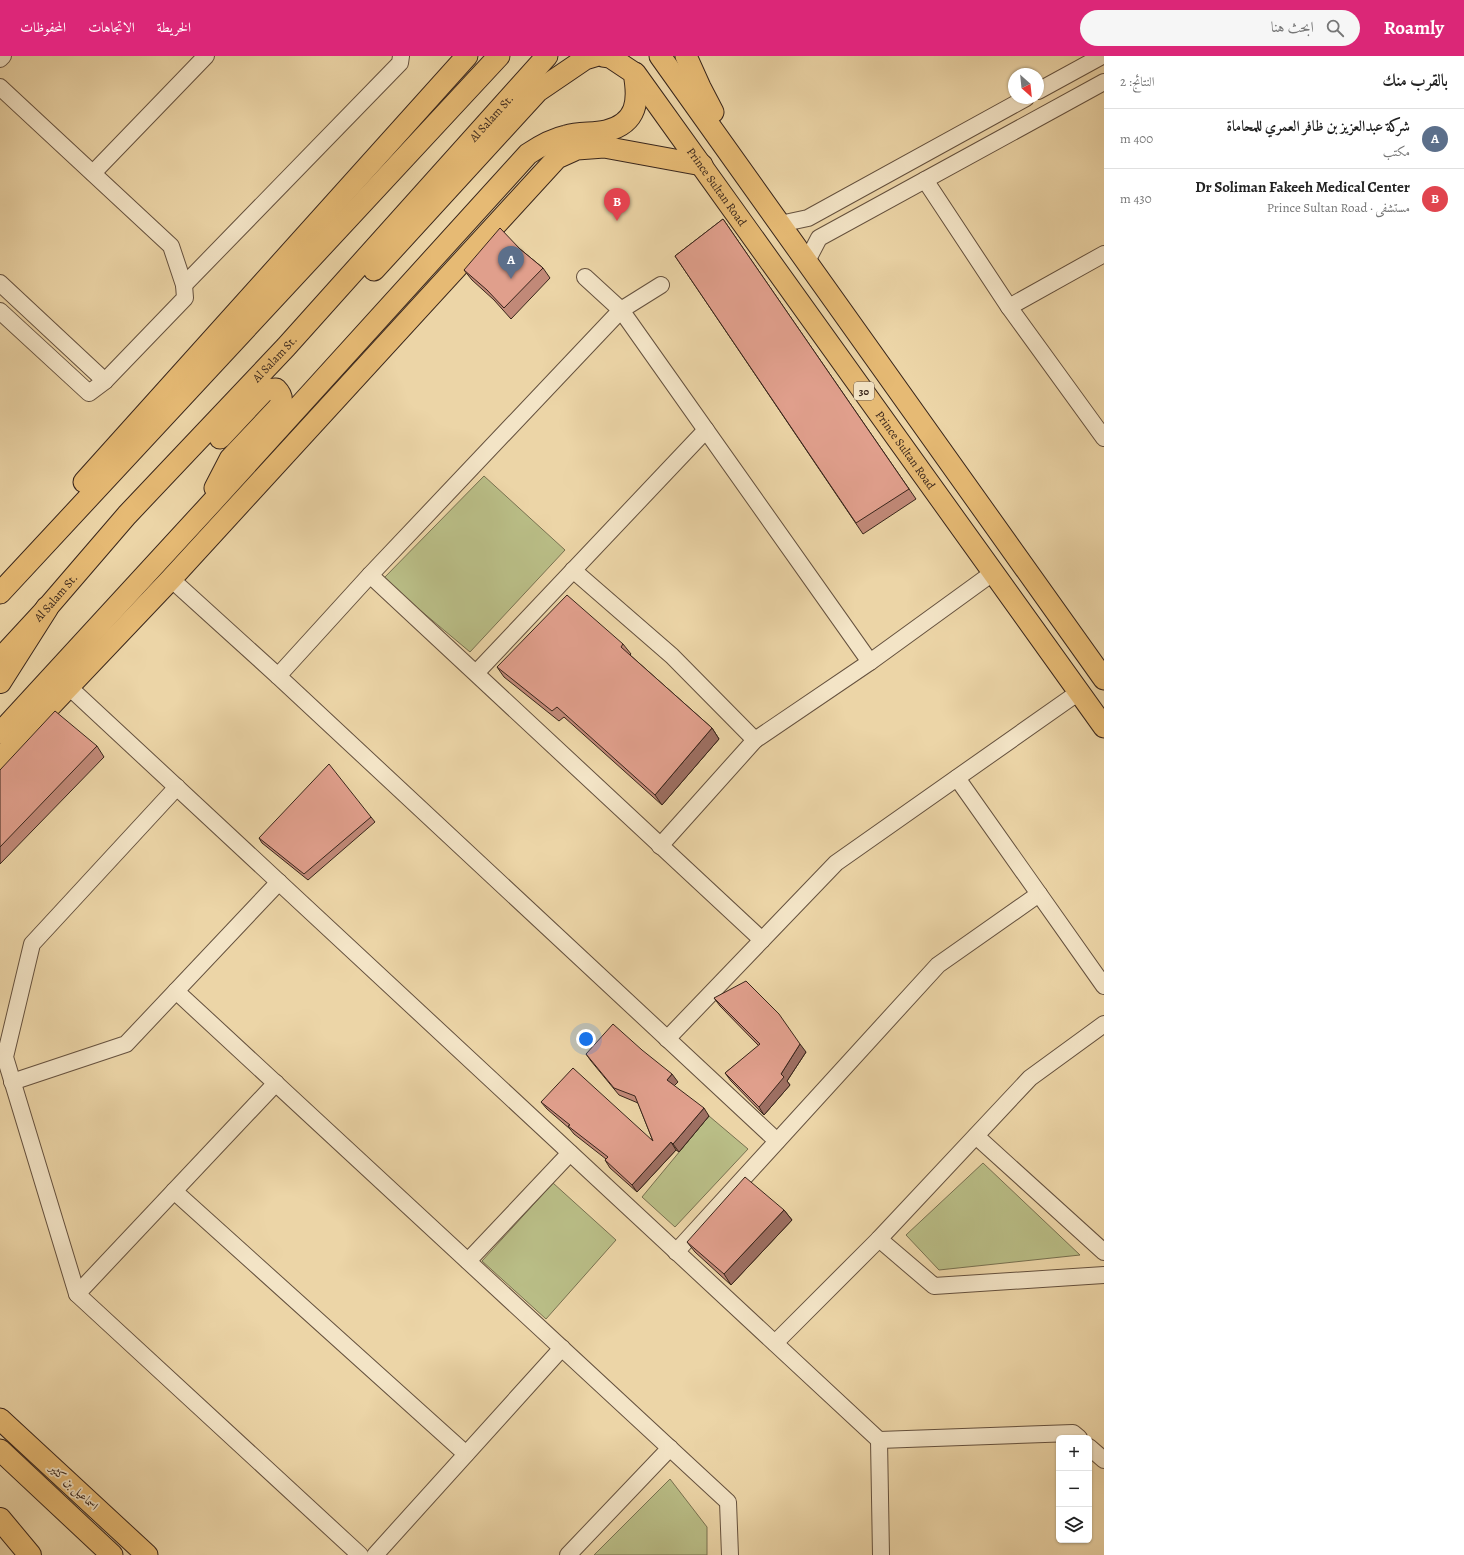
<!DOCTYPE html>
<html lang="ar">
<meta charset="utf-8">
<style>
:root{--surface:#fff;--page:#f6f6f6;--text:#222;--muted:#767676;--line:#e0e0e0;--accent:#db2777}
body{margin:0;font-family:Alegreya,Amiri,serif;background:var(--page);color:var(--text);direction:rtl}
.controls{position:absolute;right:12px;bottom:12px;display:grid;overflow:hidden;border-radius:6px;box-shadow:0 1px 3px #0004}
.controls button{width:36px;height:36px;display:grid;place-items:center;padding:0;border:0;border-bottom:1px solid var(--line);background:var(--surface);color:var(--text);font:20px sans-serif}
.compass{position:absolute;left:1008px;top:12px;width:36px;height:36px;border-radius:50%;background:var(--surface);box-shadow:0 1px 3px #0004;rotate:153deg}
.you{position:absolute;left:586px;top:983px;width:14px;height:14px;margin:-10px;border:3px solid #fff;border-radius:50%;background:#1a73e8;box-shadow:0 0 0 6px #1a73e833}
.badge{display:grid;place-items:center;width:26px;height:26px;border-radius:50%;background:var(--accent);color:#fff;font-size:13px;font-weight:700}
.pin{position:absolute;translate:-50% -33px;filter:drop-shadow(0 1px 2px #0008)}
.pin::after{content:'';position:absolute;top:21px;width:14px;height:12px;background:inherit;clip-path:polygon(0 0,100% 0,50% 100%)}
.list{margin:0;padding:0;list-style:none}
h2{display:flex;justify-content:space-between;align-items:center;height:52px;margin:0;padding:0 16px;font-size:17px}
h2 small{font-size:13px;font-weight:400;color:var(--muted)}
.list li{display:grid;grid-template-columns:26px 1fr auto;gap:12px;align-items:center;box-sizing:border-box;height:60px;padding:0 16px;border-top:1px solid var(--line)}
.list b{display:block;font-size:15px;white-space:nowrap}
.list p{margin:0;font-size:13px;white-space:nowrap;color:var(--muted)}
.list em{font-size:13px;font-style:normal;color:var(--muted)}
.icon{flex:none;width:22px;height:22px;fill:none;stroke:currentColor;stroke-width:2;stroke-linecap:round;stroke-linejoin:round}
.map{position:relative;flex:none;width:1104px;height:1499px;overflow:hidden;direction:ltr}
header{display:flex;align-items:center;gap:24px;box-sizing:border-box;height:56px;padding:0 20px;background:var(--accent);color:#fff}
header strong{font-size:19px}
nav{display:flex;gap:22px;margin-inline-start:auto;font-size:14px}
.search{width:280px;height:36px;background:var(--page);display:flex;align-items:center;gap:10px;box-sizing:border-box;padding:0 14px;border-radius:22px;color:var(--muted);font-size:15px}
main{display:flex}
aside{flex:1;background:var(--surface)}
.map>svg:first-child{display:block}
.green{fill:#b9bd86;stroke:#787150}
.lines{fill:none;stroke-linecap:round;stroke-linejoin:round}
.minor-casing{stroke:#65513e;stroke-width:18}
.major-casing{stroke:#38251b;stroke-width:23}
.highway-casing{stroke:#38251b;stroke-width:24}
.minor{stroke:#f3e4c6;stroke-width:16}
.major{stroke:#e6ba74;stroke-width:21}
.highway{stroke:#e6ba74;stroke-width:22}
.wall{fill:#c18978;stroke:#38251b}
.shaded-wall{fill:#9d6f62;stroke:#38251b}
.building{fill:#e09f8c;stroke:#38251b}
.labels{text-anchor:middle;stroke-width:3.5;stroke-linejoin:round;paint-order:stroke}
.shield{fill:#f3e4c6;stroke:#705e4e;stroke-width:1}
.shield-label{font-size:11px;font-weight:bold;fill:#38251b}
.street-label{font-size:12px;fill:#38251b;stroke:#f3e4c6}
</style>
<header>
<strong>Roamly</strong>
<div class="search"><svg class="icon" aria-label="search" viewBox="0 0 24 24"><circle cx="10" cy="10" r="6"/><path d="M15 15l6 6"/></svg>ابحث هنا</div>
<nav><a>الخريطة</a><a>الاتجاهات</a><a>المحفوظات</a></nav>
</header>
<main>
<aside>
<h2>بالقرب منك<small>النتائج: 2</small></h2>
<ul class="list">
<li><span class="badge" style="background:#5c6f8a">A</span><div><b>شركة عبدالعزيز بن ظافر العمري للمحاماة</b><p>مكتب</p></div><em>400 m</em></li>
<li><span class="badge" style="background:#e0444e">B</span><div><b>Dr Soliman Fakeeh Medical Center</b><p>مستشفى · Prince Sultan Road</p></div><em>430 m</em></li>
</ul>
</aside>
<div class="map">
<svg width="1104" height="1499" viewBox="0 0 1104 1499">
<rect width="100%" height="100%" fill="#ecd5a7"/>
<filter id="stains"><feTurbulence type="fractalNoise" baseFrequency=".005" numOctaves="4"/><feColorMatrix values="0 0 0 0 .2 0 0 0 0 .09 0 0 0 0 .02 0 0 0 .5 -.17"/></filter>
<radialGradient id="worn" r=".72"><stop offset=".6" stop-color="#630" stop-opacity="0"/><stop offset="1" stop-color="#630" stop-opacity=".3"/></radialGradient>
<g class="green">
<path d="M484,420L565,494L470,596L383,523Z"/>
<path d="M709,1060L748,1093L675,1171L642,1141Z"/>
<path d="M983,1107L1080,1199L939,1214L906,1179Z"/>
<path d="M553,1127L616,1184L546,1263L482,1205Z"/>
<path d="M670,1423L707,1471V1499H594Z"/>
</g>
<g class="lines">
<defs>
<g id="minor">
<path d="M0,3L3,0"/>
<path d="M0,31L171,190L184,229L185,242L105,325"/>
<path d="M1038,35L1102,0"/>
<path d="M93,117L206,0"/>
<path d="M925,124L1009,251L1104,382"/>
<path d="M780,168L808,162L1026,42"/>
<path d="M806,207L819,182L1104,26"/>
<path d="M585,221L621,254L870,606"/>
<path d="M0,227L105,325L89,337L0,255"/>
<path d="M184,229L400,7L401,0"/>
<path d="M1009,251L1104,198"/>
<path d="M573,514L672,600L755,684"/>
<path d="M370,519L762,884"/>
<path d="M171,523L278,620L777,1085"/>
<path d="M476,617L706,374"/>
<path d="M278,620L370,519L621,254L661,229"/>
<path d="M69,631L879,1384"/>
<path d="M957,722L1104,930"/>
<path d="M177,731L32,888L5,1001L77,1238L360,1499"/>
<path d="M660,790L755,684L870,606L994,516"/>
<path d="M176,935L728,1446L730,1499"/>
<path d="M667,983L836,807L1079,636"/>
<path d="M12,1026L126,988L279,826"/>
<path d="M976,1080L1104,1196"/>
<path d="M174,1135L466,1398"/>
<path d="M879,1183L934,1230L1104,1219"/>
<path d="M676,1196L938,909L1039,838"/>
<path d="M468,1205L570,1097"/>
<path d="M77,1238L276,1027"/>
<path d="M775,1287L879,1183L1030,1022L1104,968"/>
<path d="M1089,1391L1104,1404"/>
<path d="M375,1499L562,1292"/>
<path d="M568,1499L670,1392"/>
<path d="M881,1499L879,1384L1073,1377L1079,1382"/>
</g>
<g id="major">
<path d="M660,0L1104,623"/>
<path d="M686,0L700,31L713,56"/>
<path id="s1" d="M635,17L1104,671"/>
<path d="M374,214L538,35L585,3L595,0"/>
<path d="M84,426L467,0"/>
<path d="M215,432L230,403L280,350C283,343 281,338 276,333L265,334L220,382"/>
<path d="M0,537L499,0"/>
<path id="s2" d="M0,603L47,552L127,459L286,291L547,0"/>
<path d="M0,677L205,454L528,98C540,90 552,83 566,80C579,76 593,78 606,75C638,67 639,44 634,17L610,1L603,0"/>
<path d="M0,703L171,523L557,102L577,93L604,91L702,109"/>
<path d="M0,1363L147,1499"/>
<path d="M0,1394L112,1499"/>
</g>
<g id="highway">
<path d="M0,626L47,552"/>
<path d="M0,1463L30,1499"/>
</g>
</defs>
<use href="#minor" class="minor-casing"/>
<use href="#major" class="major-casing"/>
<use href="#highway" class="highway-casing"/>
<use href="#minor" class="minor"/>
<use href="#major" class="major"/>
<use href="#highway" class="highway"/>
</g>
<g class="wall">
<path d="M723,163L916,443L863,478L675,200Z"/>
<path d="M520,193L543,212L550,222L511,263L494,244L472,224L464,214Z"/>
<path d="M623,588L631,598L630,599L712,672L719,683L662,749L564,661L559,665L504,621L497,611Z"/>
<path d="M97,690L104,701L0,808V714Z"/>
<path d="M371,761L375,766L308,824L262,787L259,782Z"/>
<path d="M714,942L806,996L787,1025L790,1029L764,1059L731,1025L725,1017L759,990L720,950Z"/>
<path d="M586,998L678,1026L674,1030L709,1060L679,1096L676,1094L637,1136L610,1112L605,1104L606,1103L574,1078L570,1073L547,1053L541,1046L653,1085L638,1047L619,1039L591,1005Z"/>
<path d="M784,1154L792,1164L731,1229L695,1196L687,1186Z"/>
</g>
<g class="shaded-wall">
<path d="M712,672L719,683L662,749L655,739Z"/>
<path d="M800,988L806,996L787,1025L790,1029L764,1059L759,1051L781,1018Z"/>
<path d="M672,1018L678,1026L672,1032L667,1024Z"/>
<path d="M704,1052L709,1060L679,1096L673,1088Z"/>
<path d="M671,1086L676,1094L637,1136L632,1129Z"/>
<path d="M784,1154L792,1164L731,1229L724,1218Z"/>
</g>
<g class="building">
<path d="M723,163L909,433L856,467L675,200Z"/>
<path d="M500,172L520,193L543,212L504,252L487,234L464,214Z"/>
<path d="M567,539L623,588L621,591L712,672L655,739L557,651L552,655L497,611Z"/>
<path d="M55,655L97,690L0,791V714Z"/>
<path d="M329,708L371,761L304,818L259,782Z"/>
<path d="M746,925L779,958L800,988L781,1018L784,1021L759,1051L725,1017L760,988L714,942Z"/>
<path d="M613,968L642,994L672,1018L667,1024L704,1052L673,1088L671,1086L632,1129L605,1104L608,1101L568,1070L570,1069L541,1046L573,1012L653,1085L635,1040L614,1032L586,998Z"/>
<path d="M745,1121L784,1154L724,1218L687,1186Z"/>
</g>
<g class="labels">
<rect class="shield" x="854" y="326" width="20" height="18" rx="3"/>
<g class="shield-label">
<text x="864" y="339">30</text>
</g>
<g class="street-label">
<text dy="4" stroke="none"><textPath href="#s2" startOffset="731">Al Salam St.</textPath></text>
<text dy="4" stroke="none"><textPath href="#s1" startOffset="140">Prince Sultan Road</textPath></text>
<text dy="4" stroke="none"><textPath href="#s2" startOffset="407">Al Salam St.</textPath></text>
<text dy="4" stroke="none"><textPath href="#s1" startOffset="464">Prince Sultan Road</textPath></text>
<text dy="4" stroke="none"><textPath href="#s2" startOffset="83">Al Salam St.</textPath></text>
<text transform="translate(74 1431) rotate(43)" y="4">اسماعيل بن كثير</text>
</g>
</g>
<rect width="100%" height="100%" filter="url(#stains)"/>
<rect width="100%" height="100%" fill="url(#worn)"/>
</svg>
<div class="controls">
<button>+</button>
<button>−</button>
<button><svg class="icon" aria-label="layers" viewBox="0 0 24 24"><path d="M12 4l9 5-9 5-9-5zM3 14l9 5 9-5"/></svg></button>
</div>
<svg class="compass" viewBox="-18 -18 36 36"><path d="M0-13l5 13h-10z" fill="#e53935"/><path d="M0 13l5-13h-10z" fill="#767676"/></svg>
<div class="you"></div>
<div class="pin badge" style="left:511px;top:223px;background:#5c6f8a">A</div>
<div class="pin badge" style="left:617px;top:165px;background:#e0444e">B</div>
</div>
</main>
